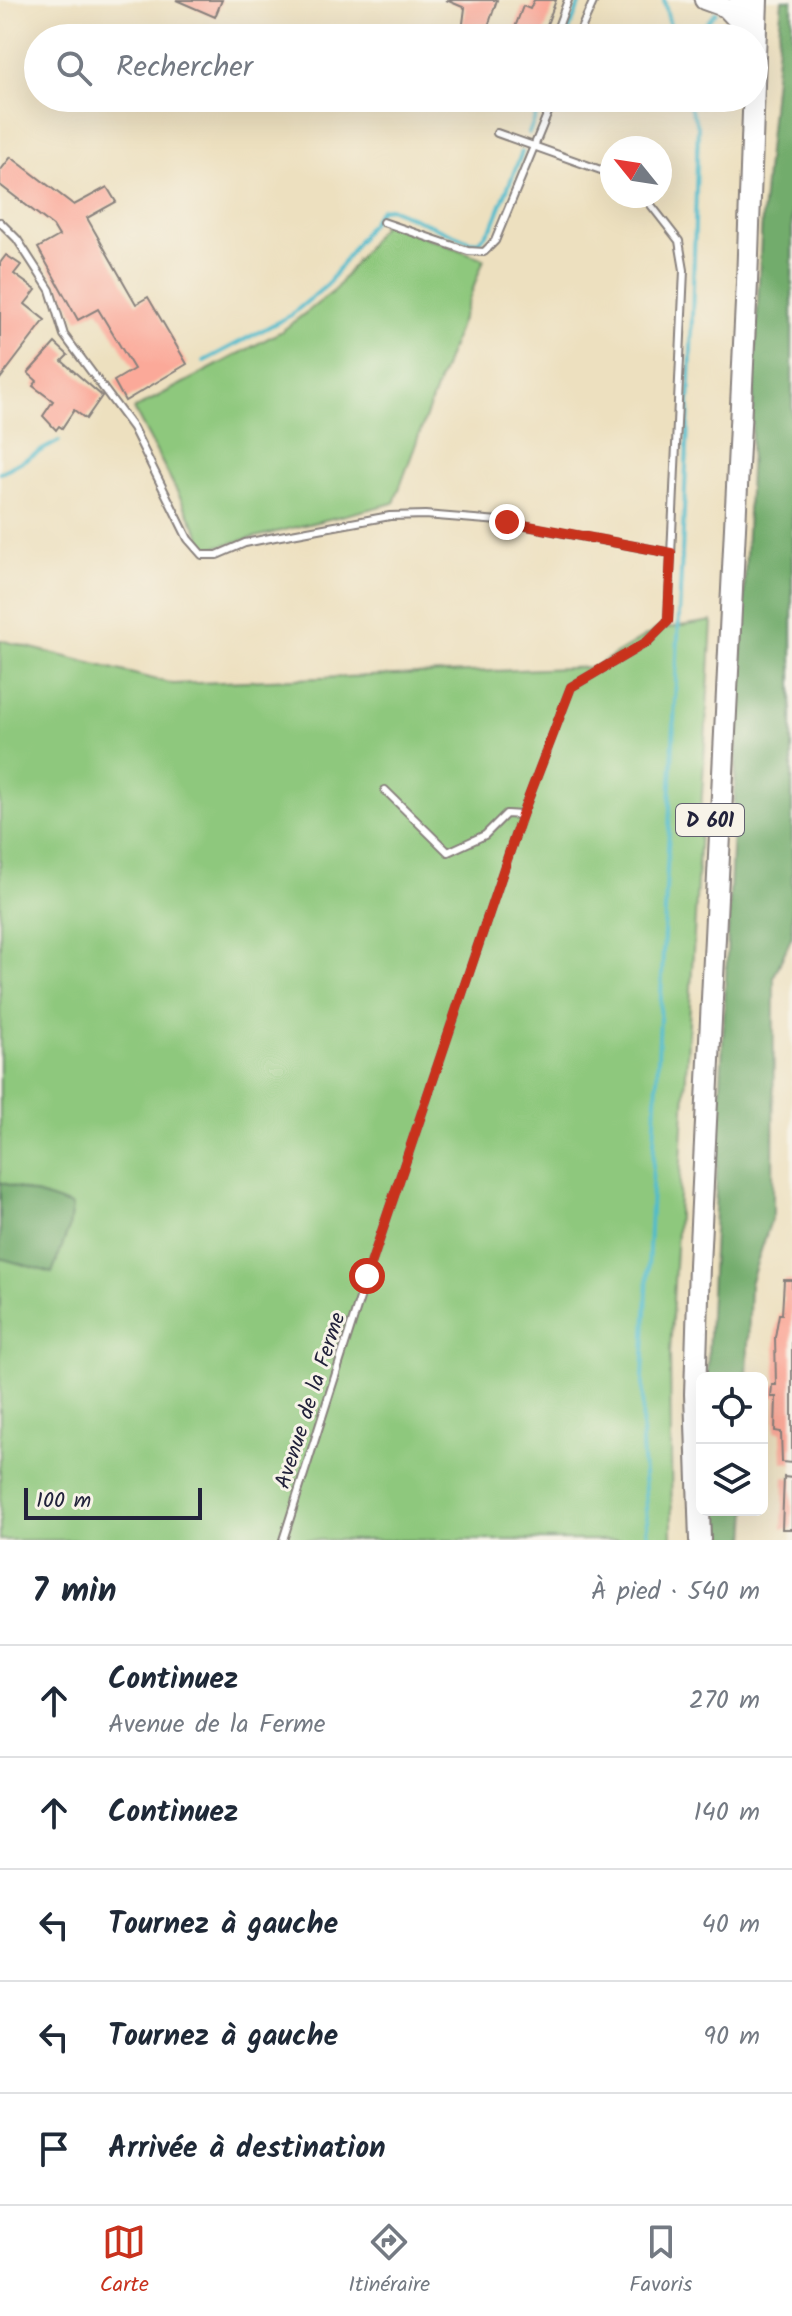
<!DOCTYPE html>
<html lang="fr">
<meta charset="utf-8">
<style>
:root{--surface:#fff;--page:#f2f2f3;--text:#1f2937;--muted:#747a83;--line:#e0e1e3;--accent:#c8321e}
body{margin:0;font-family:Kalam,sans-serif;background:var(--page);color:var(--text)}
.controls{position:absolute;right:24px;bottom:24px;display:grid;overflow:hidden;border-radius:12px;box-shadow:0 8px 32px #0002}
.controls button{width:72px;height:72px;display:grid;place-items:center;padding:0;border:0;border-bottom:2px solid var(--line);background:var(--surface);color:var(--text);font:40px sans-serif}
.compass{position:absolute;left:600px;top:136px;width:72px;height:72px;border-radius:50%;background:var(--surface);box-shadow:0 8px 32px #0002;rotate:300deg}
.scale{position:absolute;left:24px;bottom:20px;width:178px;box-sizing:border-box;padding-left:8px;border:4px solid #22223b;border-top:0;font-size:22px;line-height:28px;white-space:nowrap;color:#22223b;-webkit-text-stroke:6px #f7f3e8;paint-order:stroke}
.stop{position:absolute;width:24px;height:24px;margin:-18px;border:6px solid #c8321e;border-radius:50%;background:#fff}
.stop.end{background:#c8321e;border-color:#fff;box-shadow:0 2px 8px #0008}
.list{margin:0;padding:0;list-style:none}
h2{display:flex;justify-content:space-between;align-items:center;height:104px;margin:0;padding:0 32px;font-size:34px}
h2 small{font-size:26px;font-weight:400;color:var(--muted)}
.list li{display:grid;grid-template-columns:52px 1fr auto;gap:24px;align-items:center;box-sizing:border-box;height:112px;padding:0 32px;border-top:2px solid var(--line)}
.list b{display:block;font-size:30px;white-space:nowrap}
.list p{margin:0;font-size:26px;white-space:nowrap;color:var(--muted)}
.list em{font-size:26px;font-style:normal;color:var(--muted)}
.icon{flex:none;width:44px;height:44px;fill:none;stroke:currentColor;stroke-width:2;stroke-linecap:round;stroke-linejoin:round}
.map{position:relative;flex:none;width:792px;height:1540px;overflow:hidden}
.search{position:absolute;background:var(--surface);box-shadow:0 8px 32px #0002;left:24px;right:24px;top:24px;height:88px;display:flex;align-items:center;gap:20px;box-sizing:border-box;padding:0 28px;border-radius:44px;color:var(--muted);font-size:30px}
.sheet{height:664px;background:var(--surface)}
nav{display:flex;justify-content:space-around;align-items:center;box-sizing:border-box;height:112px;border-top:2px solid var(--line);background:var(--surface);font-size:22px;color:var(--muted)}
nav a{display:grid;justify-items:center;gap:4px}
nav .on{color:var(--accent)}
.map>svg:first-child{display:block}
.green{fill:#8ec87d;stroke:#58755c;stroke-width:2}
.forest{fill:#72ac6c;stroke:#4a6754;stroke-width:2}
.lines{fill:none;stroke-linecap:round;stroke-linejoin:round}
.stream{stroke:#50bbcc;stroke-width:4}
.building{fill:#fba999}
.service-casing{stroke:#88817d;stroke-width:10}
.secondary-casing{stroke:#88817d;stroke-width:22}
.primary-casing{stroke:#88817d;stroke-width:24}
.service{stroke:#fff;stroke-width:6}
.secondary{stroke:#fff;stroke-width:18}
.primary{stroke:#fff;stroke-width:20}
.route{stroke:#c8321e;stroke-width:10}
.labels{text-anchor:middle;stroke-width:6;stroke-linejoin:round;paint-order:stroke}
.shield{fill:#f7f3e8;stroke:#62616f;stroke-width:2}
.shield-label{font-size:20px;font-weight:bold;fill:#22223b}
.street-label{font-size:22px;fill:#22223b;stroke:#f7f3e8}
</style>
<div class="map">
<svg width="792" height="1540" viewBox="0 0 792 1540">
<rect width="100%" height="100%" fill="#f7f3e8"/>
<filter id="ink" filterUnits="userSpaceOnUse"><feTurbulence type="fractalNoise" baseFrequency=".0125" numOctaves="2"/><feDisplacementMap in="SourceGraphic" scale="16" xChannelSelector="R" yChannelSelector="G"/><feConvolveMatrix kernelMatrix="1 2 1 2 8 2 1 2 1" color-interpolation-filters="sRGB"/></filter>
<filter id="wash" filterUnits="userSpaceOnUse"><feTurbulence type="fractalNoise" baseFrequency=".006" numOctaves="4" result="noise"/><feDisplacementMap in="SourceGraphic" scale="32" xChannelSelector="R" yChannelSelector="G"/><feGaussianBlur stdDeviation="1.8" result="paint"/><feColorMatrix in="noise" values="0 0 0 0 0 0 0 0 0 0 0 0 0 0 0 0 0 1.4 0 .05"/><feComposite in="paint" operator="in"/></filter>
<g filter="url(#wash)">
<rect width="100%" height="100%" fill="#ede0bf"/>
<g class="green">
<path d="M385,222L484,259L394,503L207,549L134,409L282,331L334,291Z"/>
<path d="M712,621L670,1353L672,1540H0V640L173,684L594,667L656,630Z"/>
</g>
<g class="forest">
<path d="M782,0H792V936L774,976L773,1214L750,1284L747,1378H707L762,216Z"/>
<path d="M0,1182L72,1206L69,1228L52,1273L0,1258Z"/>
<path d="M709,1510H748L746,1540H711Z"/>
</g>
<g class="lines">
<g class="stream">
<path d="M664,0L673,38"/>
<path d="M566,38L581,0"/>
<path d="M694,38L716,12"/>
<path d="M529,133L543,98"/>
<path d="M204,361L291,315L327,285L381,209L389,208L469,241L479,242L493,225L522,152"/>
<path d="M0,473L59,441"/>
<path d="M648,1540L642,1444L643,1376L690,383L698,126L686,98"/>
</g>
</g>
<g id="blocks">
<g class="building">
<path d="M176,0H222L215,17Z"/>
<path d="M446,0H497L484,38L462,31L465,8Z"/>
<path d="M534,0H556L542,38H511L523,6L530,9Z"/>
<path d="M11,157L74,205L107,187L116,202L87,218L136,304L148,297L187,364L125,401L114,381L134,369L98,309L78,320L38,248L59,236L53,226L0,185V171Z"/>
<path d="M6,255L21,265L14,274L36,290L25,304L45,320L0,379V263Z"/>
<path d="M55,343L68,355L62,361L102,396L86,419L74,410L62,428L59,426L56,430L43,416L53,401L33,386L37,381L28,373Z"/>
<path d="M784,1280H792V1463L782,1462L781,1432L775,1431L776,1397H771L772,1385H776L775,1337L779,1314H782Z"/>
<path d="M784,1477L792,1478V1529H782Z"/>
</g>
</g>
</g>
<g filter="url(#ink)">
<use href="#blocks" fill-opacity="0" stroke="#88817d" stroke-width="2"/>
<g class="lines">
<defs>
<g id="service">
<path d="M558,27L568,0"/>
<path d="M577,38L594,0"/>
<path d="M497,133L612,174"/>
<path d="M0,222L17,239L50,290L64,335L133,428L188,539L202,555H217L245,543L275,537L390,516L425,515L499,521L671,553"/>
<path d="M383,222L468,251L484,252L495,241L554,98"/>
<path d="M385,790L448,852L485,835L506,814L522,815"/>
<path d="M283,1540L367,1276L522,815L571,687L647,642L668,621L684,270L679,241L644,196"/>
</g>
<path id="secondary" d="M704,0L726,8L740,23"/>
<g id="primary">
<path d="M740,0V38"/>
<path d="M700,1540L695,1394L699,1265L747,282L757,0"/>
</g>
</defs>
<use href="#service" class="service-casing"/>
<use href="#secondary" class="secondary-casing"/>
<use href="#primary" class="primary-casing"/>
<use href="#service" class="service"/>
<use href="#secondary" class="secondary"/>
<use href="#primary" class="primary"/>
</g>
</g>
<g class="lines" filter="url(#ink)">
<path class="route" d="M367,1276L522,815L571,687L647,642L668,621L671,553L507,522"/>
</g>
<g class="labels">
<rect class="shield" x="676" y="804" width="68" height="32" rx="6"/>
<g class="shield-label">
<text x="710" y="827">D 601</text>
</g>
<g class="street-label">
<text transform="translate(309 1400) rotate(-72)" y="8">Avenue de la Ferme</text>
</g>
</g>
</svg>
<div class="controls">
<button><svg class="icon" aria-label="locate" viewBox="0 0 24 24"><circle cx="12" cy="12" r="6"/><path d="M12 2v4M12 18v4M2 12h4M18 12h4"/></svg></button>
<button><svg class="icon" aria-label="layers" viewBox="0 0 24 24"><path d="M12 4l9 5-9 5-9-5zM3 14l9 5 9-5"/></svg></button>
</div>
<svg class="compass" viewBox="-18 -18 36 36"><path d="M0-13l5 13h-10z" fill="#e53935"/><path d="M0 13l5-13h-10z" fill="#747a83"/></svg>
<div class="scale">100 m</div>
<div class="stop" style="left:367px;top:1276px"></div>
<div class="stop end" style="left:507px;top:522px"></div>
<div class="search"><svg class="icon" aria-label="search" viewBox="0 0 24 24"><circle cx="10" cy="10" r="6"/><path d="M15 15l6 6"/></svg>Rechercher</div>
</div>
<section class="sheet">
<h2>7 min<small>À pied · 540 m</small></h2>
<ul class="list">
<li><svg class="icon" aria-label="ahead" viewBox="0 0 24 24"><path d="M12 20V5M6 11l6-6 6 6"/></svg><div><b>Continuez</b><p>Avenue de la Ferme</p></div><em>270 m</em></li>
<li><svg class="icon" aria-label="ahead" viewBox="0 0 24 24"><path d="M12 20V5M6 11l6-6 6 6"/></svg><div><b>Continuez</b></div><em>140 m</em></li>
<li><svg class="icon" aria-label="left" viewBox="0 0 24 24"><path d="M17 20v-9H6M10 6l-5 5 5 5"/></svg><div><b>Tournez à gauche</b></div><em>40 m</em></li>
<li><svg class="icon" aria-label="left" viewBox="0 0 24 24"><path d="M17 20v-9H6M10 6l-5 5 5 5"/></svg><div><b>Tournez à gauche</b></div><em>90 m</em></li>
<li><svg class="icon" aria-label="arrive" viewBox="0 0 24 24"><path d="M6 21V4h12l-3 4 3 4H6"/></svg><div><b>Arrivée à destination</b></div></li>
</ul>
</section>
<nav>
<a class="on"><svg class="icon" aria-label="map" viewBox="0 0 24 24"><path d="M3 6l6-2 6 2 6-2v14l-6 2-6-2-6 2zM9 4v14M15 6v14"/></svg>Carte</a>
<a><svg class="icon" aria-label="directions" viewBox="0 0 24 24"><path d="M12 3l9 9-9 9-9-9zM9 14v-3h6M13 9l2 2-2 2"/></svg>Itinéraire</a>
<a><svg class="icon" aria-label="saved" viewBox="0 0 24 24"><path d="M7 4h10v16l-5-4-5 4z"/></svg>Favoris</a>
</nav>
